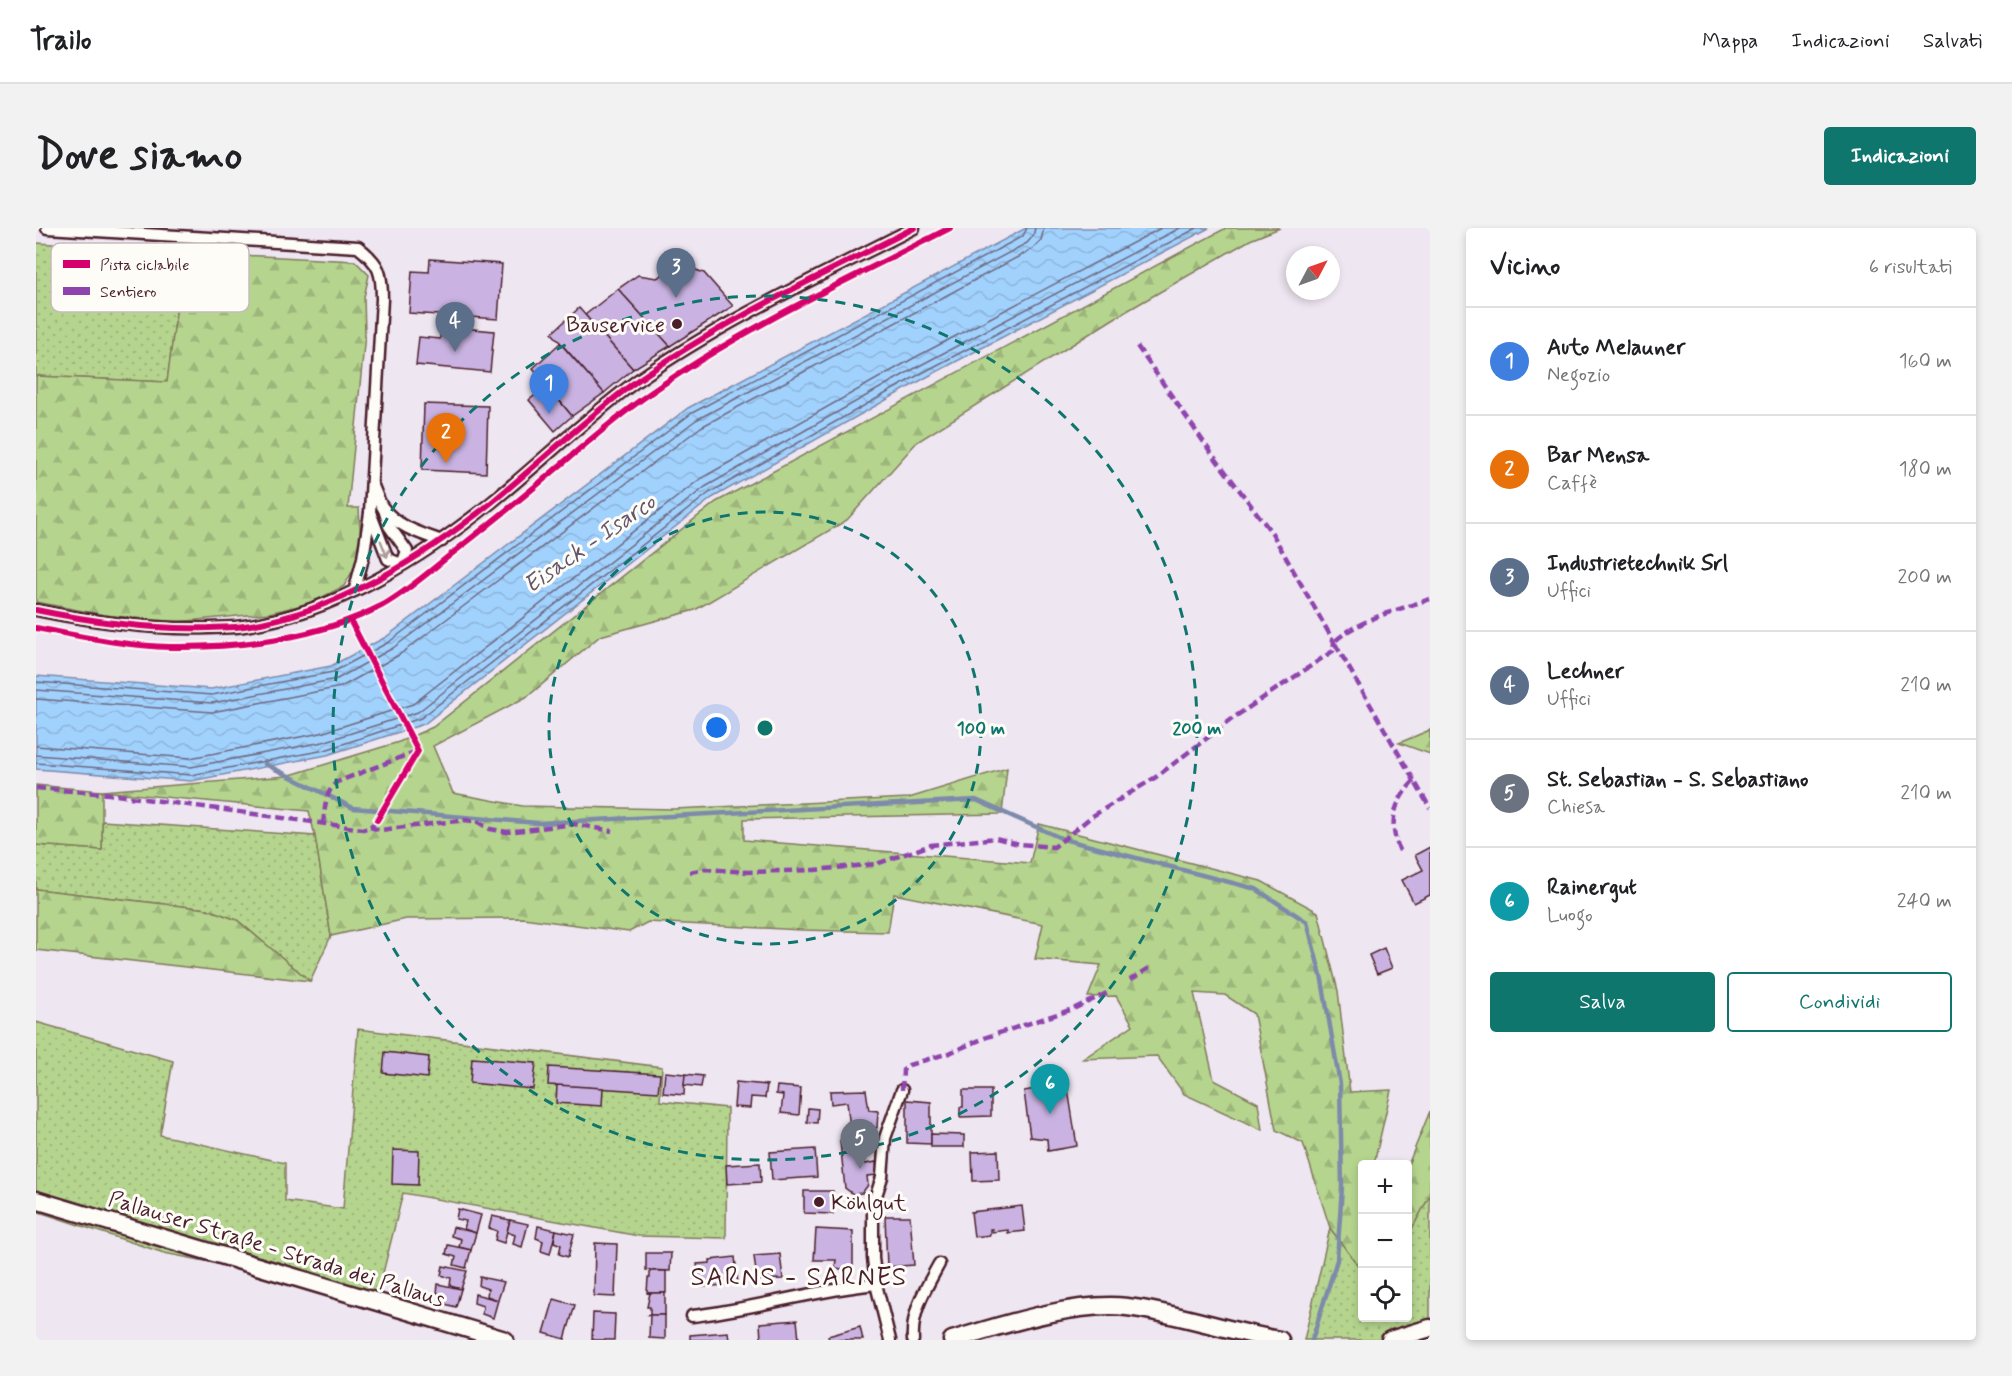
<!DOCTYPE html>
<html lang="it">
<meta charset="utf-8">
<style>
:root{--surface:#fff;--page:#f2f2f2;--text:#202124;--muted:#757577;--line:#e0e0e0;--accent:#0f766e}
body{margin:0;font-family:Mynerve,sans-serif;background:var(--page);color:var(--text)}
.controls{position:absolute;right:18px;bottom:18px;display:grid;overflow:hidden;border-radius:6px;box-shadow:0 3px 9px #0003}
.controls button{width:54px;height:54px;display:grid;place-items:center;padding:0;border:0;border-bottom:2px solid var(--line);background:var(--surface);color:var(--text);font:30px sans-serif}
.compass{position:absolute;left:1250px;top:18px;width:54px;height:54px;border-radius:50%;background:var(--surface);box-shadow:0 3px 9px #0003;rotate:49deg}
.you{position:absolute;left:681px;top:500px;width:21px;height:21px;margin:-15px;border:4px solid #fff;border-radius:50%;background:#1a73e8;box-shadow:0 0 0 9px #1a73e833}
.badge{display:grid;place-items:center;width:39px;height:39px;border-radius:50%;background:var(--accent);color:#fff;font-size:20px;font-weight:700}
.pin{position:absolute;translate:-50% -50px;filter:drop-shadow(0 2px 3px #0008)}
.pin::after{content:'';position:absolute;top:32px;width:21px;height:18px;background:inherit;clip-path:polygon(0 0,100% 0,50% 100%)}
.list{margin:0;padding:0;list-style:none}
h2{display:flex;justify-content:space-between;align-items:center;height:78px;margin:0;padding:0 24px;font-size:26px}
h2 small{font-size:20px;font-weight:400;color:var(--muted)}
.list li{display:grid;grid-template-columns:39px 1fr auto;gap:18px;align-items:center;box-sizing:border-box;height:108px;padding:0 24px;border-top:2px solid var(--line)}
.list b{display:block;font-size:22px;white-space:nowrap}
.list p{margin:0;font-size:20px;white-space:nowrap;color:var(--muted)}
.list em{font-size:20px;font-style:normal;color:var(--muted)}
.actions{display:flex;gap:12px;padding:18px 24px}
.actions a{flex:1;padding:14px 0;border:2px solid var(--accent);border-radius:6px;text-align:center;font-size:21px;color:var(--accent)}
.actions .main{background:var(--accent);color:#fff}
.icon{flex:none;width:33px;height:33px;fill:none;stroke:currentColor;stroke-width:2;stroke-linecap:round;stroke-linejoin:round}
.map{position:relative;flex:none;width:1394px;height:1112px;overflow:hidden;border-radius:6px}
header{display:flex;align-items:center;gap:36px;box-sizing:border-box;height:84px;padding:0 30px;background:var(--surface);border-bottom:2px solid var(--line)}
header strong{font-size:28px}
nav{display:flex;gap:33px;margin-inline-start:auto;font-size:21px}
.intro{display:flex;align-items:center;justify-content:space-between;box-sizing:border-box;height:144px;padding:0 36px}
h1{margin:0;font-size:42px}
.button{padding:15px 27px;border-radius:6px;background:var(--accent);color:#fff;font-size:21px;font-weight:700}
main{display:flex;gap:36px;padding:0 36px}
aside{flex:1;background:var(--surface);border-radius:6px;box-shadow:0 3px 9px #0003}
.map>svg:first-child{display:block}
.grass{fill:url(#grass-dots);stroke:#807a5c;stroke-width:1.5}
.forest{fill:url(#forest-firs);stroke:#807a5c;stroke-width:1.5}
.water{fill:url(#water-waves);stroke:#7e8aaa;stroke-width:1.5}
.lines{fill:none;stroke-linecap:round;stroke-linejoin:round}
.shore{stroke:#6d677f;stroke-width:1.5}
.stream{stroke:#7e8aaa;stroke-width:4.5}
.building{fill:#cab3e2;stroke:#4a1f2b;stroke-width:1.5}
.street-casing{stroke:#4a1f2b;stroke-width:15}
.secondary-casing{stroke:#4a1f2b;stroke-width:21}
.street{stroke:#fdfcf7;stroke-width:10}
.secondary{stroke:#fdfcf7;stroke-width:16}
.quiet{stroke:#8e44ad;stroke-width:4.5;stroke-dasharray:9 4.5;stroke-linecap:butt}
.cycleway-casing{stroke:#fdfcf7;stroke-width:10}
.cycleway{stroke:#d6006c;stroke-width:6}
.oneway{stroke:#ac999b}
.ring{fill:none;stroke:#0f766e;stroke-width:3;stroke-dasharray:10 8}
.poi-dot{fill:#4a1f2b;stroke:#fdfcf7;stroke-width:2}
.labels{text-anchor:middle;stroke-width:6;stroke-linejoin:round;paint-order:stroke}
.poi-label{font-size:22px;fill:#4a1f2b;stroke:#fdfcf7;text-anchor:end}
.street-label{font-size:22px;fill:#4a1f2b;stroke:#fdfcf7}
.water-label{font-size:24px;font-style:italic;fill:#64556a;stroke:#fdfcf7}
.quarter-label{font-size:26px;letter-spacing:1.5px;fill:#4a1f2b;stroke:#fdfcf7}
.key{fill:#fdfcf7;stroke:#c7baba;stroke-width:1.5}
.key-label{font-size:16px;fill:#4a1f2b}
.centre{fill:#0f766e;stroke:#fdfcf7;stroke-width:3}
.ring-label{font-size:18px;text-anchor:middle;font-weight:bold;fill:#0f766e;stroke:#fdfcf7;stroke-width:6;stroke-linejoin:round;paint-order:stroke}
</style>
<header>
<strong>Trailo</strong>
<nav><a>Mappa</a><a>Indicazioni</a><a>Salvati</a></nav>
</header>
<div class="intro"><h1>Dove siamo</h1><a class="button">Indicazioni</a></div>
<main>
<div class="map">
<svg width="1394" height="1112" viewBox="0 0 1394 1112">
<defs>
<pattern id="grass-dots" width="8" height="8" patternUnits="userSpaceOnUse" patternTransform="scale(1.5)"><rect width="8" height="8" fill="#b5d58e"/><path d="M2 2h.1M6 6h.1" fill="none" stroke="#9db67b" stroke-width="1.8" stroke-linecap="round"/></pattern>
<pattern id="forest-firs" width="22" height="20" patternUnits="userSpaceOnUse" patternTransform="scale(1.5)"><rect width="22" height="20" fill="#b5d58e"/><path d="M5 1l3.5 6h-7zM16 11l3.5 6h-7z" fill="#9db67b"/></pattern>
<pattern id="water-waves" width="16" height="10" patternUnits="userSpaceOnUse" patternTransform="scale(1.5)"><rect width="16" height="10" fill="#a1d2fe"/><path d="M0 5q4-4 8 0t8 0" fill="none" stroke="#8cb4da"/></pattern>
</defs>
<rect width="100%" height="100%" fill="#eee6f1"/>
<filter id="ink" filterUnits="userSpaceOnUse"><feTurbulence type="fractalNoise" baseFrequency=".0167" numOctaves="2"/><feDisplacementMap in="SourceGraphic" scale="12" xChannelSelector="R" yChannelSelector="G"/><feConvolveMatrix kernelMatrix="1 2 1 2 8 2 1 2 1" color-interpolation-filters="sRGB"/></filter>
<g filter="url(#ink)">
<g class="grass">
<path d="M0,15L148,24L131,154L0,148Z"/>
<path d="M66,593L279,608L295,708L274,753L201,692L171,681L0,661V617L66,622Z"/>
<path d="M0,794L137,833L124,907L249,935V973L307,981L322,801L626,839L624,873L691,880L690,1010L603,1008L367,965L340,1073L283,1055L128,1025L0,983Z"/>
<path d="M1394,967V1112H1268L1294,1000L1324,1039L1326,1038V1090H1372V1008Z"/>
</g>
<g class="forest">
<path d="M1190,0H1244L1214,12L1077,91L881,214L811,292L659,382L564,408L492,468L397,518L417,565L486,578L638,581L873,570L971,540L966,586L708,591V612L994,635L1003,596L1225,653L1282,684L1302,763L1314,864L1355,862L1338,936H1326V1038L1324,1040L1294,1000L1267,915L1240,902L1218,786L1189,767L1158,765L1178,852L1222,875L1226,902L1148,866L1121,828L1047,831L1097,797L1080,768L1052,769L1065,737L999,731L1007,696L858,666L852,704L766,702L612,694L593,704L487,690L370,691L295,708L279,608L273,583L66,563V622L0,617V557L66,563L251,548L363,514L397,499L680,274Z"/>
<path d="M148,24L319,33L333,47L328,69L329,106L312,280H323L325,315L319,339L308,358L275,375L233,385L141,394L68,387L0,374V148L131,154Z"/>
<path d="M1394,502V526L1363,515Z"/>
<path d="M0,661L171,681L201,692L274,753L0,722Z"/>
<path d="M1394,883V967L1372,1008V937Z"/>
</g>
<path class="water" d="M990,0H1173L889,150L676,270L388,496L291,527L155,553L0,541V448L175,461L295,438L350,409L652,180Z"/>
<g class="lines">
<g class="shore">
<path d="M0,454L176,467L297,444L353,414L656,185L987,8L991,0"/>
<path d="M0,462L176,475L301,451L357,420L660,192L991,15L997,8L999,0"/>
<path d="M0,471L176,484L305,459L363,427L665,199L995,22L1005,12L1008,0"/>
<path d="M0,518L154,530L285,505L377,476L664,251L878,130L1125,0"/>
<path d="M0,527L155,539L287,514L382,484L669,259L883,138L1144,0"/>
<path d="M0,535L155,547L289,522L385,490L673,265L886,145L1161,0"/>
</g>
<path class="stream" d="M229,536L317,580L502,595L940,572L1027,611L1220,661L1271,694L1286,752L1304,856L1306,959L1301,1032L1276,1112"/>
</g>
<g class="building">
<path d="M394,31L466,36L462,91L373,85L376,43L393,44Z"/>
<path d="M644,36L668,45L697,78L634,118L582,61L602,47L621,50Z"/>
<path d="M582,61L634,118L597,141L549,87Z"/>
<path d="M543,80L597,141L568,165L516,105Z"/>
<path d="M405,98L458,103L454,144L380,137L383,109L404,111Z"/>
<path d="M524,115L568,165L536,188L497,140Z"/>
<path d="M511,158L536,188L519,203L493,172Z"/>
<path d="M388,176L452,178L450,245L386,242Z"/>
<path d="M1394,619V667L1378,675L1366,652L1387,642L1379,627Z"/>
<path d="M1348,720L1356,740L1341,746L1333,727Z"/>
<path d="M349,824L393,829L391,850L347,845Z"/>
<path d="M436,830L500,835L497,861L434,855Z"/>
<path d="M513,839L624,846L622,864L512,857Z"/>
<path d="M629,844L649,846L648,867L627,865Z"/>
<path d="M649,846L667,848L665,859L648,857Z"/>
<path d="M700,854L731,857L729,870L715,869L714,880L698,879Z"/>
<path d="M1031,855L1041,918L1012,923L1011,911L994,909L988,863Z"/>
<path d="M521,857L567,860L566,878L520,875Z"/>
<path d="M741,858L765,860L763,887L745,885L747,867L740,866Z"/>
<path d="M830,862L833,882L842,883L841,900H814L811,874L795,876L794,863Z"/>
<path d="M927,862H955V888L924,889V879H927Z"/>
<path d="M871,872L895,874V916L871,915Z"/>
<path d="M772,880L782,881L781,895L771,894Z"/>
<path d="M895,906L928,907V919H895Z"/>
<path d="M826,910L829,936L840,934L842,947L831,948L832,957L826,965L817,966L809,960L804,913Z"/>
<path d="M779,921L781,949L736,952L734,924Z"/>
<path d="M357,922L383,923L382,957L356,956Z"/>
<path d="M962,923L963,952L937,953L936,924Z"/>
<path d="M724,935L725,954L691,956L690,937Z"/>
<path d="M768,963H797V986L768,985Z"/>
<path d="M986,978L989,1003L972,1005V1002L956,1004V1001H954V1007L938,1009L935,984Z"/>
<path d="M422,981L445,987L440,1005L428,1001L430,993L420,991Z"/>
<path d="M456,988L474,992L468,1015L459,1012L461,1003L453,1000Z"/>
<path d="M849,988H874L878,1037L851,1039Z"/>
<path d="M474,992L492,996L486,1019L477,1016L479,1007L471,1004Z"/>
<path d="M502,998L520,1002L514,1026L505,1023L507,1013L500,1010Z"/>
<path d="M417,999L440,1005L435,1022L423,1019L425,1011L415,1008Z"/>
<path d="M780,1001L817,1003V1039L812,1042L808,1040L804,1041L799,1039L800,1032H778Z"/>
<path d="M520,1002L538,1006L532,1029L523,1026L525,1017L518,1014Z"/>
<path d="M559,1015L581,1016L579,1069L558,1068Z"/>
<path d="M412,1017L435,1022L430,1040L418,1037L420,1029L410,1026Z"/>
<path d="M610,1025H635L634,1043L610,1042Z"/>
<path d="M744,1026L747,1051L721,1052L718,1028Z"/>
<path d="M699,1029L702,1056L664,1059L661,1036L674,1035V1032Z"/>
<path d="M407,1038L431,1043L425,1061L414,1058L415,1050L405,1047Z"/>
<path d="M614,1043H630V1065H611L612,1050H614Z"/>
<path d="M444,1049L468,1054L462,1072L451,1068L452,1061L443,1058Z"/>
<path d="M402,1056L425,1061L420,1079L409,1076L410,1067L401,1065Z"/>
<path d="M611,1065H629V1087H611L614,1086V1079H611L614,1065Z"/>
<path d="M439,1066L462,1072L457,1090L446,1086L447,1078L438,1075Z"/>
<path d="M518,1071L539,1077L529,1111L508,1105Z"/>
<path d="M557,1085L579,1086L578,1112H556Z"/>
<path d="M614,1087H629V1111L613,1110Z"/>
<path d="M761,1092L763,1112H725L724,1095Z"/>
<path d="M824,1099L827,1112H793L792,1108Z"/>
<path d="M692,1104L693,1112H654V1107Z"/>
</g>
<g class="lines">
<defs>
<g id="street">
<path d="M11,0L322,19C344,36 346,45 346,71L334,284L352,331L366,336"/>
<path d="M337,258C340,265 343,274 347,280C361,299 386,306 406,313"/>
<path d="M348,281L353,298L371,323L366,336"/>
<path d="M319,361L327,330L334,285"/>
<path d="M0,382C58,394 114,402 173,400C185,399 197,400 208,398C298,385 387,330 456,274C505,234 551,189 602,152C688,92 784,48 878,0"/>
<path d="M656,1088C718,1081 778,1062 840,1056"/>
<path d="M854,1112L840,1056L837,1030V977L846,949L849,910L866,862"/>
<path d="M877,1112C875,1083 890,1060 903,1036"/>
</g>
<g id="secondary">
<path d="M0,972L469,1112"/>
<path d="M916,1112C966,1097 1040,1073 1091,1079C1143,1085 1193,1104 1244,1112"/>
<path d="M1354,1112L1394,1100"/>
</g>
</defs>
<use href="#street" class="street-casing"/>
<use href="#secondary" class="secondary-casing"/>
<use href="#street" class="street"/>
<use href="#secondary" class="secondary"/>
<g class="quiet">
<path d="M1394,371C1362,382 1323,391 1298,414L1394,580"/>
<path d="M0,560L73,566L327,601L334,599L341,592"/>
<path d="M287,596C289,581 289,563 301,554L381,523"/>
<path d="M334,599L344,602L429,592L442,594L454,601L471,604L538,596L576,603"/>
<path d="M1364,623C1352,596 1357,574 1378,553"/>
<path d="M654,644L669,641L712,644L779,642L840,636L895,617L960,610L983,616L1018,619L1055,589L1120,549L1200,488L1297,423L1298,414L1236,305L1176,226L1101,118"/>
<path d="M1094,752L1115,739"/>
<path d="M866,862L867,842L873,837L913,825L951,809L1037,781L1071,765"/>
</g>
<defs>
<g id="cycleway">
<path d="M0,382C58,394 114,402 173,400C185,399 197,400 208,398C298,385 387,330 456,274C505,234 551,189 602,152C688,92 784,48 878,0"/>
<path d="M314,392L382,523L341,592"/>
<path d="M0,400C44,408 89,418 134,419C205,420 284,410 347,377C372,363 396,341 418,324C455,295 492,265 527,235C555,211 583,187 613,166C706,100 812,52 914,0"/>
</g>
</defs>
<use href="#cycleway" class="cycleway-casing"/>
<use href="#cycleway" class="cycleway"/>
</g>
<defs><path id="oneway-shaft" d="M-6 0H5M1.5-3L5.5 0L1.5 3" fill="none" stroke-width="1.6" stroke-linecap="round" stroke-linejoin="round" transform="scale(1.5)"/></defs>
<use class="oneway" href="#oneway-shaft" transform="translate(348 321) rotate(68)"/>
</g>
<g class="ring">
<circle cx="729" cy="500" r="216"/>
<circle cx="729" cy="500" r="432"/>
</g>
<g class="poi-dot">
<circle cx="641" cy="96" r="6"/>
<circle cx="783" cy="974" r="6"/>
</g>
<g class="labels">
<g class="poi-label">
<text x="629" y="104">Bauservice</text>
<text x="795" y="982" text-anchor="start">Köhlgut</text>
</g>
<g class="street-label">
<text transform="translate(241 1020) rotate(17)" y="8">Pallauser Straße - Strada dei Pallaus</text>
</g>
<g class="water-label">
<text transform="translate(553 315) rotate(-35)" y="8">Eisack - Isarco</text>
</g>
<g class="quarter-label">
<text x="763" y="1057">SARNS - SARNES</text>
</g>
</g>
<rect x="15" y="15" width="198" height="69" rx="9" class="key"/>
<rect x="27" y="32" width="27" height="8" fill="#d6006c"/>
<rect x="27" y="59" width="27" height="8" fill="#8e44ad"/>
<g class="key-label">
<text x="64" y="42">Pista ciclabile</text>
<text x="64" y="69">Sentiero</text>
</g>
<circle cx="729" cy="500" r="9" class="centre"/>
<g class="ring-label">
<text x="945" y="506">100 m</text>
<text x="1161" y="506">200 m</text>
</g>
</svg>
<div class="controls">
<button>+</button>
<button>−</button>
<button><svg class="icon" aria-label="locate" viewBox="0 0 24 24"><circle cx="12" cy="12" r="6"/><path d="M12 2v4M12 18v4M2 12h4M18 12h4"/></svg></button>
</div>
<svg class="compass" viewBox="-18 -18 36 36"><path d="M0-13l5 13h-10z" fill="#e53935"/><path d="M0 13l5-13h-10z" fill="#757577"/></svg>
<div class="you"></div>
<div class="pin badge" style="left:513px;top:186px;background:#3f7fe0">1</div>
<div class="pin badge" style="left:410px;top:235px;background:#e8710a">2</div>
<div class="pin badge" style="left:640px;top:70px;background:#5c6f8a">3</div>
<div class="pin badge" style="left:419px;top:124px;background:#5c6f8a">4</div>
<div class="pin badge" style="left:824px;top:941px;background:#6b7280">5</div>
<div class="pin badge" style="left:1014px;top:886px;background:#0f9aa8">6</div>
</div>
<aside>
<h2>Vicino<small>6 risultati</small></h2>
<ul class="list">
<li><span class="badge" style="background:#3f7fe0">1</span><div><b>Auto Melauner</b><p>Negozio</p></div><em>160 m</em></li>
<li><span class="badge" style="background:#e8710a">2</span><div><b>Bar Mensa</b><p>Caffè</p></div><em>180 m</em></li>
<li><span class="badge" style="background:#5c6f8a">3</span><div><b>Industrietechnik Srl</b><p>Uffici</p></div><em>200 m</em></li>
<li><span class="badge" style="background:#5c6f8a">4</span><div><b>Lechner</b><p>Uffici</p></div><em>210 m</em></li>
<li><span class="badge" style="background:#6b7280">5</span><div><b>St. Sebastian - S. Sebastiano</b><p>Chiesa</p></div><em>210 m</em></li>
<li><span class="badge" style="background:#0f9aa8">6</span><div><b>Rainergut</b><p>Luogo</p></div><em>240 m</em></li>
</ul>
<div class="actions"><a class="main">Salva</a><a>Condividi</a></div>
</aside>
</main>
